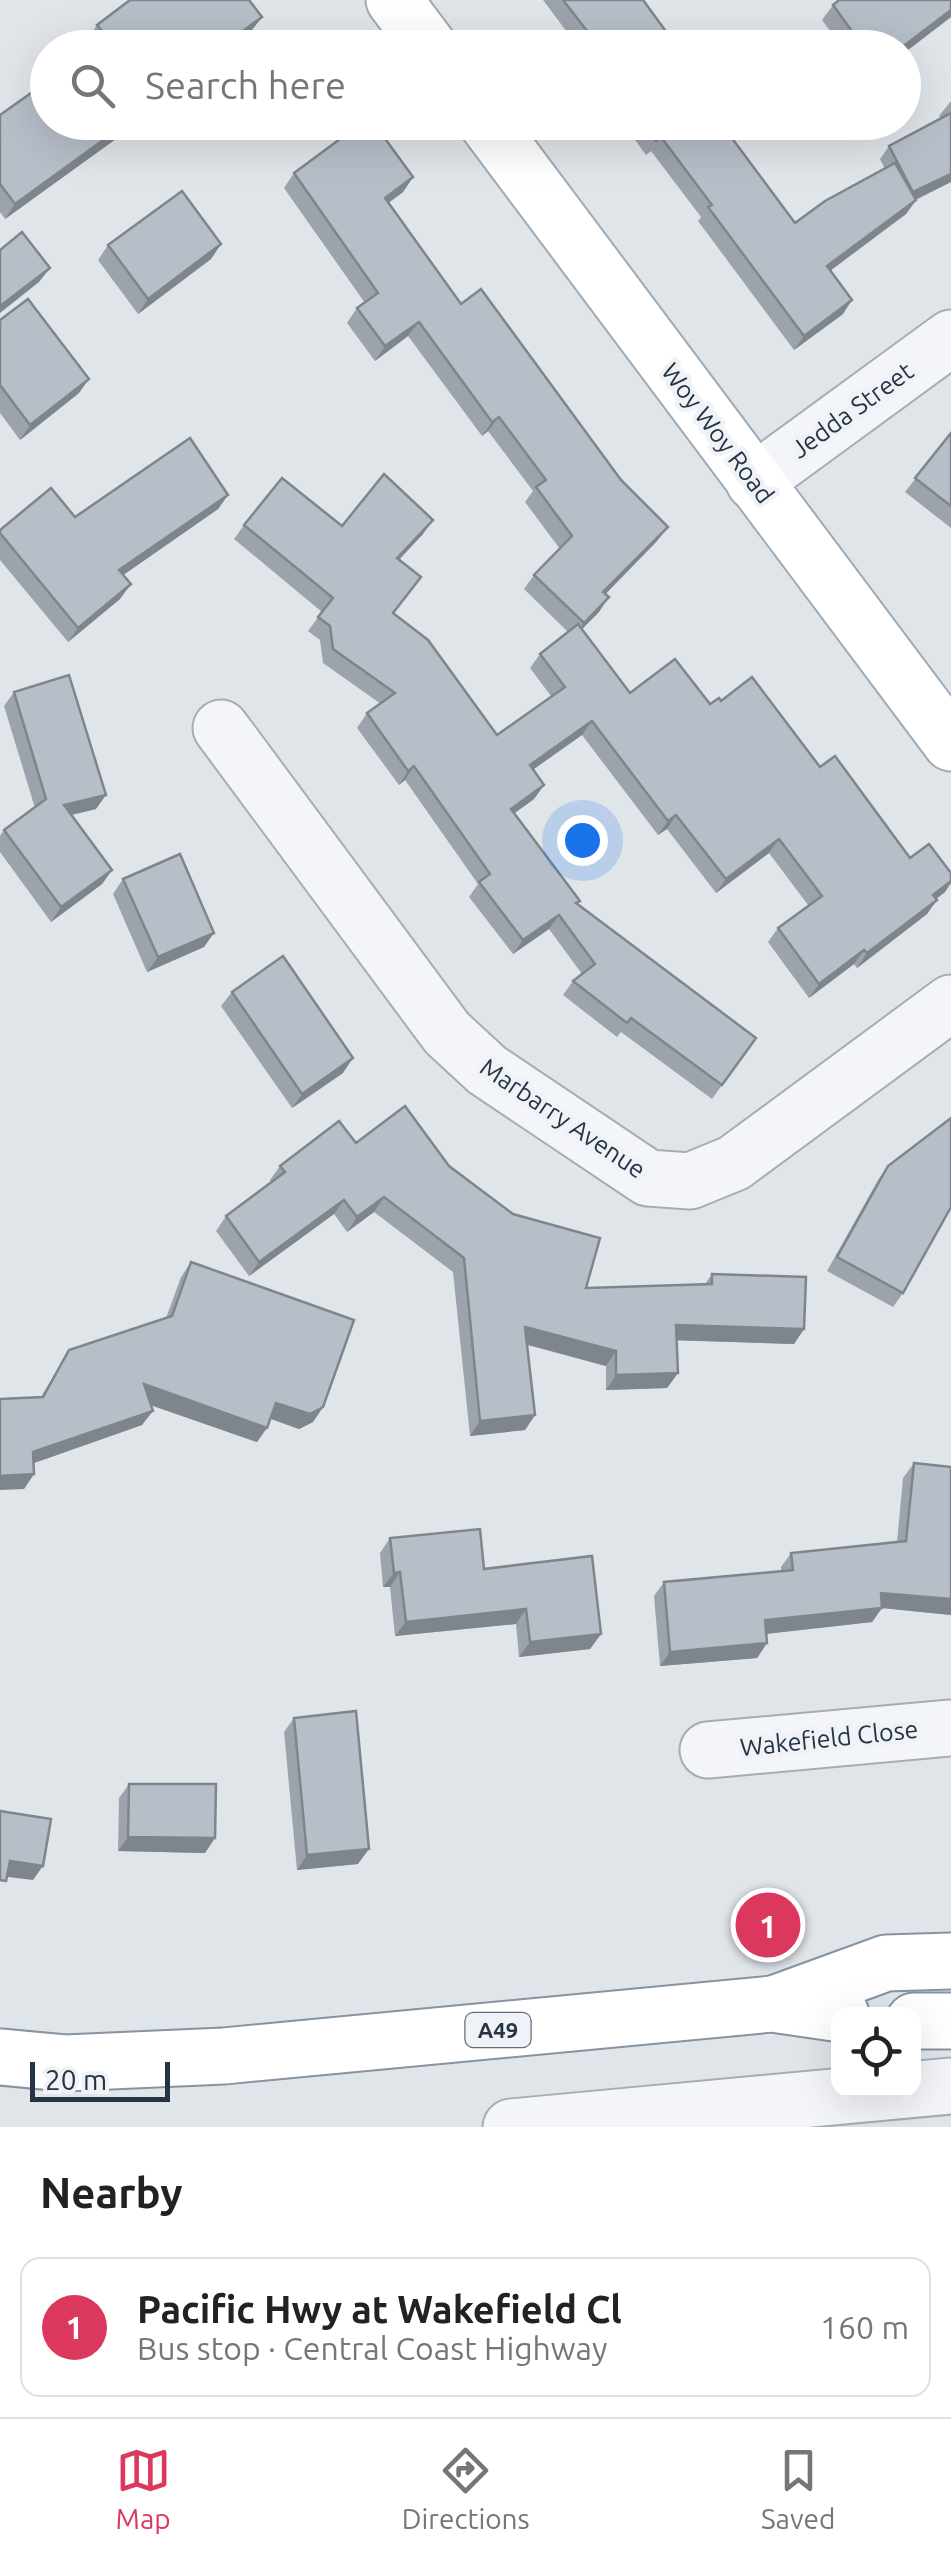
<!DOCTYPE html>
<meta charset="utf-8">
<style>
:root{--surface:#fff;--page:#f6f6f6;--text:#222;--muted:#767676;--line:#e0e0e0;--accent:#dc385e}
body{margin:0;font-family:Ubuntu,sans-serif;background:var(--page);color:var(--text)}
.controls{position:absolute;right:30px;bottom:30px;display:grid;overflow:hidden;border-radius:20px;box-shadow:0 10px 40px #0002}
.controls button{width:90px;height:90px;display:grid;place-items:center;padding:0;border:0;border-bottom:2px solid var(--line);background:var(--surface);color:var(--text);font:50px sans-serif}
.scale{position:absolute;left:30px;bottom:25px;width:140px;box-sizing:border-box;padding-left:10px;border:5px solid #263343;border-top:0;font-size:28px;line-height:35px;white-space:nowrap;color:#263343;-webkit-text-stroke:8px #eff3f7;paint-order:stroke}
.you{position:absolute;left:582px;top:840px;width:35px;height:35px;margin:-25px;border:8px solid #fff;border-radius:50%;background:#1a73e8;box-shadow:0 0 0 15px #1a73e833}
.badge{display:grid;place-items:center;width:65px;height:65px;border-radius:50%;background:var(--accent);color:#fff;font-size:32px;font-weight:700}
.pin{position:absolute;translate:-50% -50%;border:5px solid #fff;box-shadow:0 2px 10px #0006}
.list{margin:0;padding:0;list-style:none}
h2{display:flex;justify-content:space-between;align-items:center;height:130px;margin:0;padding:0 40px;font-size:42px}
h2 small{font-size:32px;font-weight:400;color:var(--muted)}
.list li{display:grid;grid-template-columns:65px 1fr auto;gap:30px;align-items:center;box-sizing:border-box;height:140px;margin:0 20px 20px;padding:0 20px;border:2px solid var(--line);border-radius:20px}
.list b{display:block;font-size:38px;white-space:nowrap}
.list p{margin:0;font-size:32px;white-space:nowrap;color:var(--muted)}
.list em{font-size:32px;font-style:normal;color:var(--muted)}
.icon{flex:none;width:55px;height:55px;fill:none;stroke:currentColor;stroke-width:2;stroke-linecap:round;stroke-linejoin:round}
.map{position:relative;flex:none;width:951px;height:2127px;overflow:hidden}
.search{position:absolute;background:var(--surface);box-shadow:0 10px 40px #0002;left:30px;right:30px;top:30px;height:110px;display:flex;align-items:center;gap:25px;box-sizing:border-box;padding:0 35px;border-radius:55px;color:var(--muted);font-size:38px}
.sheet{height:290px;background:var(--surface)}
nav{display:flex;justify-content:space-around;align-items:center;box-sizing:border-box;height:140px;border-top:2px solid var(--line);background:var(--surface);font-size:28px;color:var(--muted)}
nav a{display:grid;justify-items:center;gap:5px}
nav .on{color:var(--accent)}
.map>svg:first-child{display:block}
.lines{fill:none;stroke-linecap:round;stroke-linejoin:round}
.minor-casing{stroke:#a4acb5;stroke-width:59}
.major-casing{stroke:#9eaab7;stroke-width:59}
.highway-casing{stroke:#8593a2;stroke-width:59}
.minor{stroke:#f3f5f8;stroke-width:55}
.major{stroke:#fff;stroke-width:55}
.highway{stroke:#fff;stroke-width:55}
.wall{fill:#9da3ac}
.shaded-wall{fill:#7f858c}
.building{fill:#b6bec8;stroke:#7f858c;stroke-width:2.5}
.labels{text-anchor:middle;stroke-width:9;stroke-linejoin:round;paint-order:stroke}
.shield{fill:#eff3f7;stroke:#626d79;stroke-width:2.5}
.shield-label{font-size:22px;font-weight:bold;fill:#263343}
.street-label{font-size:25px;fill:#263343;stroke:#eff3f7}
</style>
<div class="map">
<svg width="951" height="2127" viewBox="0 0 951 2127">
<rect width="100%" height="100%" fill="#e0e5ea"/>
<g class="lines">
<defs>
<g id="minor">
<path d="M754,482L951,338"/>
<path d="M221,728L447,1033L487,1070L648,1178L690,1181L734,1163L951,1003"/>
<path d="M708,1750L951,1728"/>
<path d="M511,2127L951,2086"/>
</g>
<g id="major">
<path d="M394,0L430,48"/>
<path d="M486,122L951,743"/>
</g>
<g id="highway">
<path d="M779,2002L886,1963L951,1961"/>
<path d="M914,2021H951"/>
<path d="M0,2057L65,2063L224,2056L772,2004L841,2014"/>
</g>
</defs>
<use href="#minor" class="minor-casing"/>
<use href="#major" class="major-casing"/>
<use href="#highway" class="highway-casing"/>
<use href="#minor" class="minor"/>
<use href="#major" class="major"/>
<use href="#highway" class="highway"/>
</g>
<g class="wall">
<path d="M543,0H643L678,48H579Z"/>
<path d="M833,5L951,17L904,53V48H843L822,20Z"/>
<path d="M262,17L251,31L93,48L87,39L97,25Z"/>
<path d="M951,101V182L916,200L906,214L830,270L843,314L794,350L698,221L701,217L651,151L646,155L622,122H720L795,223L885,169L880,159L889,146L941,118L939,116Z"/>
<path d="M0,115L48,122H130L120,136L5,219L0,212Z"/>
<path d="M294,173L413,177L403,192L388,203L461,304L657,541L605,594L599,612L582,629L630,693L710,704L721,701L820,767L910,858L951,873V884L945,892L936,899L927,914L857,968L854,964L809,998L768,942L778,928L808,905L769,853L716,893L667,829L658,835L582,735L533,769L544,785L534,799L514,813L580,901L577,904L756,1038L712,1099L621,1032L617,1037L563,995L573,981L582,974L549,929L513,954L469,897L478,884L405,780L399,785L357,728L367,713L381,704L323,663L320,640L308,631L322,612L234,539L244,525L342,526L423,534L399,560L411,591L393,613L497,735L551,696L530,668L540,654L568,632L524,589L534,575L560,549L525,502L533,491L488,431L482,436L408,336L375,361L347,323L357,308L365,303L284,188Z"/>
<path d="M221,244L211,259L138,314L98,260L108,245Z"/>
<path d="M0,320L79,393L20,440L0,413Z"/>
<path d="M951,433V528L905,492Z"/>
<path d="M228,495L218,509L123,575L120,599L68,642L0,560V530Z"/>
<path d="M14,692L96,809L71,815L112,870L102,884L51,922L0,852V836L4,830L35,808L4,706Z"/>
<path d="M123,879L204,947L147,972L113,894Z"/>
<path d="M232,992L343,1073L292,1108L221,1006Z"/>
<path d="M356,1143L449,1166L586,1288L705,1284L712,1274L804,1329L794,1344L677,1340L678,1373L667,1388L606,1390V1366L527,1345L535,1415L525,1430L470,1436L453,1272L374,1212L347,1232L334,1214L249,1276L216,1231L226,1216L271,1182L270,1180L280,1166Z"/>
<path d="M888,1166L903,1293L893,1307L827,1271L878,1180Z"/>
<path d="M191,1262L323,1407L313,1422L299,1429L271,1419L257,1442L151,1405L142,1425L33,1463L34,1474L24,1489L41,1397L69,1350L166,1318L181,1277Z"/>
<path d="M914,1463L951,1467V1615L882,1608L872,1622L766,1634L767,1643L757,1658L660,1666L654,1596L664,1582L781,1571V1567L791,1553L897,1542L903,1478Z"/>
<path d="M390,1538L484,1569L601,1634L590,1649L519,1657L516,1624L395,1636L390,1587H383L380,1553Z"/>
<path d="M294,1718L358,1864L297,1870L284,1732Z"/>
<path d="M129,1784L205,1853L118,1851L119,1798Z"/>
</g>
<g class="shaded-wall">
<path d="M951,10V17L904,53V48H901Z"/>
<path d="M262,17L251,31L230,48H220Z"/>
<path d="M124,122H130L120,136L5,219L15,204Z"/>
<path d="M951,174V182L904,205L913,192Z"/>
<path d="M413,177L403,192L375,213L385,198Z"/>
<path d="M916,200L906,214L818,280L827,266Z"/>
<path d="M221,244L211,259L138,314L148,299Z"/>
<path d="M50,268L39,282L0,313V306Z"/>
<path d="M852,300L843,314L794,350L804,336Z"/>
<path d="M419,322L408,336L375,361L385,346Z"/>
<path d="M89,379L79,393L20,440L30,425Z"/>
<path d="M499,417L488,431L482,436L492,422Z"/>
<path d="M228,495L218,509L109,585L119,570Z"/>
<path d="M433,520L423,534L387,572L397,558Z"/>
<path d="M668,527L657,541L593,607L603,592Z"/>
<path d="M131,584L120,599L68,642L78,628Z"/>
<path d="M609,597L599,612L573,638L584,623Z"/>
<path d="M592,721L582,735L520,779L530,765Z"/>
<path d="M414,766L405,780L399,785L408,771Z"/>
<path d="M544,785L534,799L501,823L511,809Z"/>
<path d="M106,795L96,809L54,819L64,805Z"/>
<path d="M676,815L667,829L658,835L668,821Z"/>
<path d="M779,839L769,853L716,893L726,879Z"/>
<path d="M112,870L102,884L51,922L61,907Z"/>
<path d="M951,881L945,892L923,909L933,895Z"/>
<path d="M937,900L927,914L857,968L867,953Z"/>
<path d="M559,915L549,929L513,954L523,940Z"/>
<path d="M214,933L204,947L147,972L158,957Z"/>
<path d="M864,950L854,964L809,998L819,984Z"/>
<path d="M353,1058L343,1073L292,1108L302,1094Z"/>
<path d="M384,1197L374,1212L347,1232L357,1217Z"/>
<path d="M344,1200L334,1214L249,1276L259,1262Z"/>
<path d="M676,1325L804,1329L794,1344L666,1340Z"/>
<path d="M525,1327L616,1351L606,1366L515,1341Z"/>
<path d="M678,1373L667,1388L606,1390L616,1375Z"/>
<path d="M144,1384L267,1428L257,1442L133,1399Z"/>
<path d="M276,1403L323,1407L313,1422L299,1429L266,1417Z"/>
<path d="M153,1411L142,1425L23,1467L33,1452Z"/>
<path d="M535,1415L525,1430L470,1436L480,1421Z"/>
<path d="M34,1474L24,1489L0,1490V1476Z"/>
<path d="M400,1572L390,1587H383L394,1573Z"/>
<path d="M881,1593L951,1599V1615L882,1608L872,1622L755,1635L765,1620Z"/>
<path d="M526,1609L516,1624L395,1636L406,1622Z"/>
<path d="M601,1634L590,1649L519,1657L530,1642Z"/>
<path d="M767,1643L757,1658L660,1666L670,1652Z"/>
<path d="M128,1837L215,1838L205,1853L118,1851Z"/>
<path d="M369,1849L358,1864L297,1870L307,1855Z"/>
<path d="M10,1861L43,1866L33,1880L0,1876Z"/>
</g>
<g class="building">
<path d="M130,0H249L262,17L220,48H93L107,37L97,25Z"/>
<path d="M563,0H643L678,48H594L598,45Z"/>
<path d="M839,0H951V10L901,48H864L833,5Z"/>
<path d="M48,81V122H128L15,204L0,184V115Z"/>
<path d="M951,113V174L913,192L889,146Z"/>
<path d="M363,122H373L413,177L385,198L461,304L481,289L621,480L668,527L603,592L609,597L584,623L534,575L572,536L536,487L546,480L499,417L492,422L419,322L385,346L357,308L378,293L294,173Z"/>
<path d="M642,122H720L795,223L825,201L895,163L916,200L827,266L852,300L804,336L708,207L712,205L661,137L656,141Z"/>
<path d="M182,191L221,244L148,299L108,245Z"/>
<path d="M22,232L50,268L0,306V250Z"/>
<path d="M28,299L89,379L30,425L0,385V320Z"/>
<path d="M951,433V506L915,478Z"/>
<path d="M190,438L228,495L119,570L131,584L78,628L0,533V530L51,488L75,517Z"/>
<path d="M384,474L433,520L397,558L421,577L393,613L428,640L497,735L565,687L540,654L578,624L630,693L675,659L710,704L719,698L721,701L752,677L820,767L835,756L910,858L929,844L951,873V881L933,895L937,900L867,953L864,950L819,984L778,928L822,896L779,839L726,879L676,815L668,821L592,721L530,765L544,785L511,809L580,901L576,903L756,1038L722,1085L631,1018L627,1023L573,981L595,964L559,915L523,940L479,882L490,874L414,766L408,771L367,713L395,693L333,649L330,626L318,617L333,598L244,525L282,478L342,526Z"/>
<path d="M69,675L106,795L64,805L112,870L61,907L4,830L46,799L14,692Z"/>
<path d="M180,854L214,933L158,957L123,879Z"/>
<path d="M283,956L353,1058L302,1094L232,992Z"/>
<path d="M405,1106L449,1166L513,1214L600,1238L586,1288L712,1284V1274L806,1277L804,1329L676,1325L678,1373L616,1375V1351L525,1327L535,1415L480,1421L464,1258L384,1197L357,1217L344,1200L259,1262L226,1216L285,1172L280,1166L339,1121L356,1143Z"/>
<path d="M951,1118V1207L903,1293L837,1257L888,1166Z"/>
<path d="M191,1262L354,1320L323,1407L310,1414L276,1403L267,1428L144,1384L153,1411L33,1452L34,1474L0,1476V1399L43,1397L69,1350L172,1316Z"/>
<path d="M914,1463L951,1467V1599L881,1593L882,1608L765,1620L767,1643L670,1652L664,1582L793,1570L791,1553L906,1541Z"/>
<path d="M480,1529L484,1569L592,1556L601,1634L530,1642L526,1609L406,1622L400,1572L394,1573L390,1538Z"/>
<path d="M356,1711L369,1849L307,1855L294,1718Z"/>
<path d="M129,1784H216L215,1838L128,1837Z"/>
<path d="M0,1811L51,1819L43,1866L10,1861L6,1881L0,1880Z"/>
</g>
<g class="labels">
<rect class="shield" x="465.5" y="2013" width="65" height="34" rx="8"/>
<g class="shield-label">
<text x="498" y="2038">A49</text>
</g>
<g class="street-label">
<text transform="translate(852 410) rotate(-36)" y="9">Jedda Street</text>
<text transform="translate(718 433) rotate(53)" y="9">Woy Woy Road</text>
<text transform="translate(563 1118) rotate(34)" y="9">Marbarry Avenue</text>
<text transform="translate(829 1738) rotate(-6)" y="9">Wakefield Close</text>
</g>
</g>
</svg>
<div class="controls">
<button><svg class="icon" aria-label="locate" viewBox="0 0 24 24"><circle cx="12" cy="12" r="6"/><path d="M12 2v4M12 18v4M2 12h4M18 12h4"/></svg></button>
</div>
<div class="scale">20 m</div>
<div class="you"></div>
<div class="pin badge" style="left:768px;top:1925px">1</div>
<div class="search"><svg class="icon" aria-label="search" viewBox="0 0 24 24"><circle cx="10" cy="10" r="6"/><path d="M15 15l6 6"/></svg>Search here</div>
</div>
<section class="sheet">
<h2>Nearby<small></small></h2>
<ul class="list">
<li><span class="badge">1</span><div><b>Pacific Hwy at Wakefield Cl</b><p>Bus stop · Central Coast Highway</p></div><em>160 m</em></li>
</ul>
</section>
<nav>
<a class="on"><svg class="icon" aria-label="map" viewBox="0 0 24 24"><path d="M3 6l6-2 6 2 6-2v14l-6 2-6-2-6 2zM9 4v14M15 6v14"/></svg>Map</a>
<a><svg class="icon" aria-label="directions" viewBox="0 0 24 24"><path d="M12 3l9 9-9 9-9-9zM9 14v-3h6M13 9l2 2-2 2"/></svg>Directions</a>
<a><svg class="icon" aria-label="saved" viewBox="0 0 24 24"><path d="M7 4h10v16l-5-4-5 4z"/></svg>Saved</a>
</nav>
